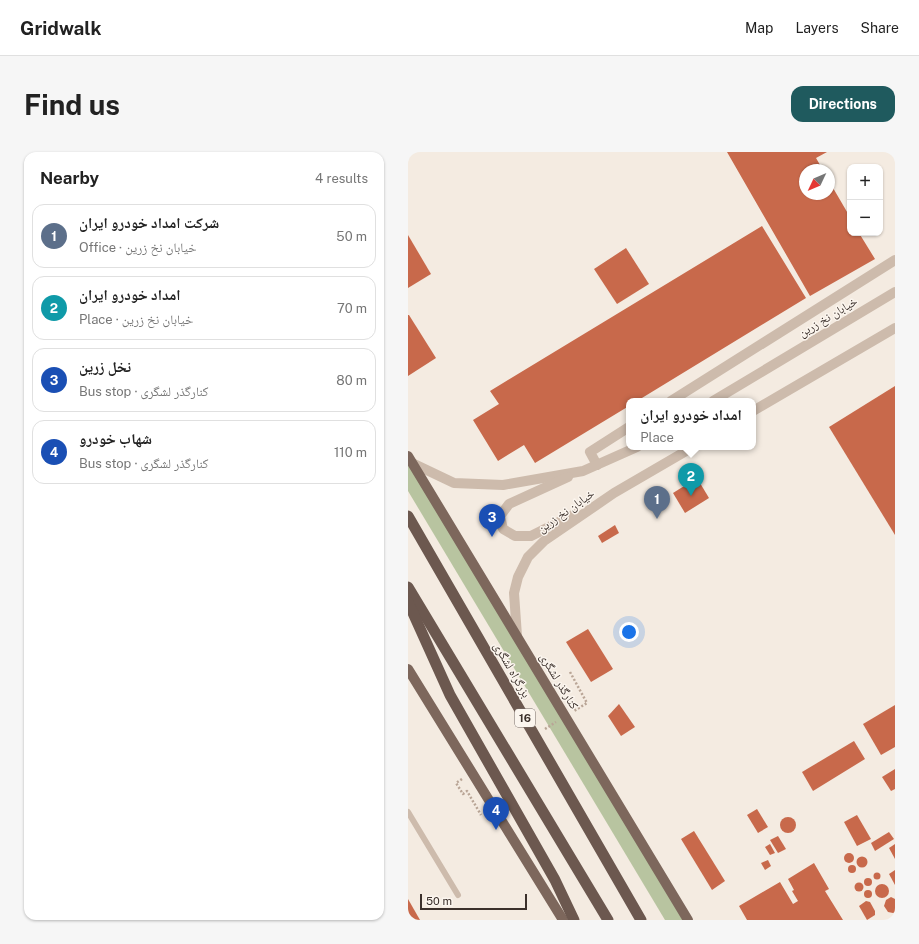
<!DOCTYPE html>
<meta charset="utf-8">
<style>
:root{--surface:#fff;--page:#f6f6f6;--text:#222;--muted:#767676;--line:#e0e0e0;--accent:#1f5a5e}
body{margin:0;font-family:"Public Sans","Noto Naskh Arabic",sans-serif;background:var(--page);color:var(--text)}
.controls{position:absolute;right:12px;top:12px;display:grid;overflow:hidden;border-radius:8px;box-shadow:0 1px 3px #0004}
.controls button{width:36px;height:36px;display:grid;place-items:center;padding:0;border:0;border-bottom:1px solid var(--line);background:var(--surface);color:var(--text);font:20px sans-serif}
.compass{position:absolute;left:391px;top:12px;width:36px;height:36px;border-radius:50%;background:var(--surface);box-shadow:0 1px 3px #0004;rotate:226deg}
.scale{position:absolute;left:12px;bottom:10px;width:107px;box-sizing:border-box;padding-left:4px;border:2px solid #3b302b;border-top:0;font-size:11px;line-height:14px;white-space:nowrap;color:#3b302b;-webkit-text-stroke:3px #fbf5ee;paint-order:stroke}
.you{position:absolute;left:221px;top:480px;width:14px;height:14px;margin:-10px;border:3px solid #fff;border-radius:50%;background:#1a73e8;box-shadow:0 0 0 6px #1a73e833}
.badge{display:grid;place-items:center;width:26px;height:26px;border-radius:50%;background:var(--accent);color:#fff;font-size:13px;font-weight:700}
.pin{position:absolute;translate:-50% -33px;filter:drop-shadow(0 1px 2px #0008)}
.pin::after{content:'';position:absolute;top:21px;width:14px;height:12px;background:inherit;clip-path:polygon(0 0,100% 0,50% 100%)}
.popup{position:absolute;left:218px;top:246px;width:130px;height:52px;box-sizing:border-box;display:grid;place-content:center;border-radius:8px;background:var(--surface);filter:drop-shadow(0 1px 3px #0005);font-size:13px;white-space:nowrap;color:var(--muted)}
.popup b{font-size:15px;color:var(--text)}
.popup::after{content:'';position:absolute;left:50%;top:100%;margin-left:-8px;border:8px solid transparent;border-top-color:var(--surface)}
.list{margin:0;padding:0;list-style:none}
h2{display:flex;justify-content:space-between;align-items:center;height:52px;margin:0;padding:0 16px;font-size:17px}
h2 small{font-size:13px;font-weight:400;color:var(--muted)}
.list li{display:grid;grid-template-columns:26px 1fr auto;gap:12px;align-items:center;box-sizing:border-box;height:64px;margin:0 8px 8px;padding:0 8px;border:1px solid var(--line);border-radius:12px}
.list b{display:block;font-size:15px;white-space:nowrap}
.list p{margin:0;font-size:13px;white-space:nowrap;color:var(--muted)}
.list em{font-size:13px;font-style:normal;color:var(--muted)}
.map{position:relative;flex:none;width:487px;height:768px;overflow:hidden;border-radius:12px}
header{display:flex;align-items:center;gap:24px;box-sizing:border-box;height:56px;padding:0 20px;background:var(--surface);border-bottom:1px solid var(--line)}
header strong{font-size:19px}
nav{display:flex;gap:22px;margin-inline-start:auto;font-size:14px}
.intro{display:flex;align-items:center;justify-content:space-between;box-sizing:border-box;height:96px;padding:0 24px}
h1{margin:0;font-size:28px}
.button{padding:10px 18px;border-radius:12px;background:var(--accent);color:#fff;font-size:14px;font-weight:700}
main{display:flex;gap:24px;padding:0 24px}
aside{flex:1;background:var(--surface);border-radius:12px;box-shadow:0 1px 3px #0004}
.map>svg:first-child{display:block}
.green{fill:#b8c4a0}
.building{fill:#c8694b}
.lines{fill:none;stroke-linecap:round;stroke-linejoin:round}
.path{stroke:#b9a596;stroke-width:2.5;stroke-dasharray:2 2;stroke-linecap:butt}
.service{stroke:#cdbbac;stroke-width:6}
.minor{stroke:#cdbbac;stroke-width:10}
.tertiary{stroke:#cdbbac;stroke-width:10}
.primary{stroke:#7d675c;stroke-width:10}
.trunk{stroke:#6c584f;stroke-width:11}
.labels{text-anchor:middle;stroke-width:3;stroke-linejoin:round;paint-order:stroke}
.shield{fill:#fbf5ee;stroke:#756b66;stroke-width:1}
.shield-label{font-size:11px;font-weight:bold;fill:#3b302b}
.street-label{font-size:12px;fill:#3b302b;stroke:#fbf5ee}
</style>
<header>
<strong>Gridwalk</strong>
<nav><a>Map</a><a>Layers</a><a>Share</a></nav>
</header>
<div class="intro"><h1>Find us</h1><a class="button">Directions</a></div>
<main>
<aside>
<h2>Nearby<small>4 results</small></h2>
<ul class="list">
<li><span class="badge" style="background:#5c6f8a">1</span><div><b>شرکت امداد خودرو ایران</b><p>Office · خیابان نخ زرین</p></div><em>50 m</em></li>
<li><span class="badge" style="background:#0f9aa8">2</span><div><b>امداد خودرو ایران</b><p>Place · خیابان نخ زرین</p></div><em>70 m</em></li>
<li><span class="badge" style="background:#1a4fb4">3</span><div><b>نخل زرین</b><p>Bus stop · کنارگذر لشگری</p></div><em>80 m</em></li>
<li><span class="badge" style="background:#1a4fb4">4</span><div><b>شهاب خودرو</b><p>Bus stop · کنارگذر لشگری</p></div><em>110 m</em></li>
</ul>
</aside>
<div class="map">
<svg width="487" height="768" viewBox="0 0 487 768">
<rect width="100%" height="100%" fill="#f4ebe1"/>
<path class="green" d="M0,311L275,768H257L0,339Z"/>
<g class="building">
<path d="M319,0H419L408,6L415,18H397V42H421V29L442,65V81H451L467,107L402,144Z"/>
<path d="M354,74L398,146L229,249H221V254L127,311L116,293L90,309L65,268L91,252L82,239Z"/>
<path d="M0,83L23,122L0,136Z"/>
<path d="M218,96L241,132L209,152L186,117Z"/>
<path d="M0,163H1L28,206L0,224Z"/>
<path d="M487,234V383L421,275Z"/>
<path d="M289,326L301,346L277,361L265,341Z"/>
<path d="M207,373L211,381L194,391L190,384Z"/>
<path d="M180,477L205,517L183,530L158,490Z"/>
<path d="M211,552L227,575L213,584L200,564Z"/>
<path d="M487,553V595L473,603L455,572Z"/>
<path d="M446,589L457,607L405,639L394,620Z"/>
<path d="M487,617V637L483,639L474,625Z"/>
<path d="M349,657L360,675L350,681L339,663Z"/>
<path d="M449,663L463,687L449,694L436,670Z"/>
<circle cx="380" cy="673" r="8"/>
<path d="M286,679L317,729L304,738L273,687Z"/>
<path d="M481,680L486,687L467,699L463,691Z"/>
<path d="M370,684L378,697L370,701L362,688Z"/>
<path d="M362,692L367,701L362,703L357,695Z"/>
<path d="M487,692V707L481,696Z"/>
<circle cx="441" cy="706" r="5"/>
<circle cx="454" cy="710" r="5.5"/>
<path d="M360,708L363,714L357,718L353,711Z"/>
<path d="M406,711L421,737L417,739L435,768H339L331,754L372,730L385,752L390,749L384,739L386,738L380,727Z"/>
<circle cx="444" cy="717" r="4"/>
<path d="M487,718V733L481,722Z"/>
<circle cx="469" cy="724" r="3.5"/>
<circle cx="460" cy="730" r="4"/>
<circle cx="451" cy="735" r="4.5"/>
<circle cx="474" cy="739" r="7"/>
<circle cx="460" cy="742" r="4"/>
<path d="M483,745L487,747V760L485,761L480,760L476,754L478,748Z"/>
<path d="M0,747L12,768H0Z"/>
<path d="M458,749L462,750L467,759V763L459,768L451,754Z"/>
</g>
<g class="lines">
<g class="path">
<path d="M162,520L179,551L166,559"/>
<path d="M137,577L148,570"/>
<path d="M54,627L48,631L55,642L59,639L73,663"/>
</g>
<path class="service" d="M0,660L50,743"/>
<g class="minor">
<path d="M263,249L487,108"/>
<path d="M189,313L182,300L221,275"/>
</g>
<g class="tertiary">
<path d="M305,249L487,140"/>
<path d="M345,259L487,176"/>
<path d="M4,311L46,331L95,333L175,319L229,295"/>
<path d="M160,325L101,352L92,364L95,377L107,384H123L167,362"/>
<path d="M109,484L106,441L110,425L120,405L136,389L206,341L285,295"/>
</g>
<g class="primary">
<path d="M0,304L280,768"/>
<path d="M0,517L155,768"/>
</g>
<g class="trunk">
<path d="M0,364L233,768"/>
<path d="M0,435L200,768"/>
<path d="M0,450L42,543L147,728L166,768"/>
</g>
</g>
<g class="labels">
<rect class="shield" x="107" y="557" width="20" height="18" rx="3"/>
<g class="shield-label">
<text x="117" y="570">16</text>
</g>
<g class="street-label">
<text transform="translate(420 165) rotate(-31)" y="4">خیابان نخ زرین</text>
<text transform="translate(158 359) rotate(-35)" y="4">خیابان نخ زرین</text>
<text transform="translate(104 518) rotate(60)" y="4">بزرگراه لشگری</text>
<text transform="translate(151 529) rotate(59)" y="4">کنارگذر لشگری</text>
</g>
</g>
</svg>
<div class="controls">
<button>+</button>
<button>−</button>
</div>
<svg class="compass" viewBox="-18 -18 36 36"><path d="M0-13l5 13h-10z" fill="#e53935"/><path d="M0 13l5-13h-10z" fill="#767676"/></svg>
<div class="scale">50 m</div>
<div class="you"></div>
<div class="pin badge" style="left:249px;top:367px;background:#5c6f8a">1</div>
<div class="pin badge" style="left:283px;top:344px;background:#0f9aa8">2</div>
<div class="popup"><b>امداد خودرو ایران</b>Place</div>
<div class="pin badge" style="left:84px;top:385px;background:#1a4fb4">3</div>
<div class="pin badge" style="left:88px;top:678px;background:#1a4fb4">4</div>
</div>
</main>
